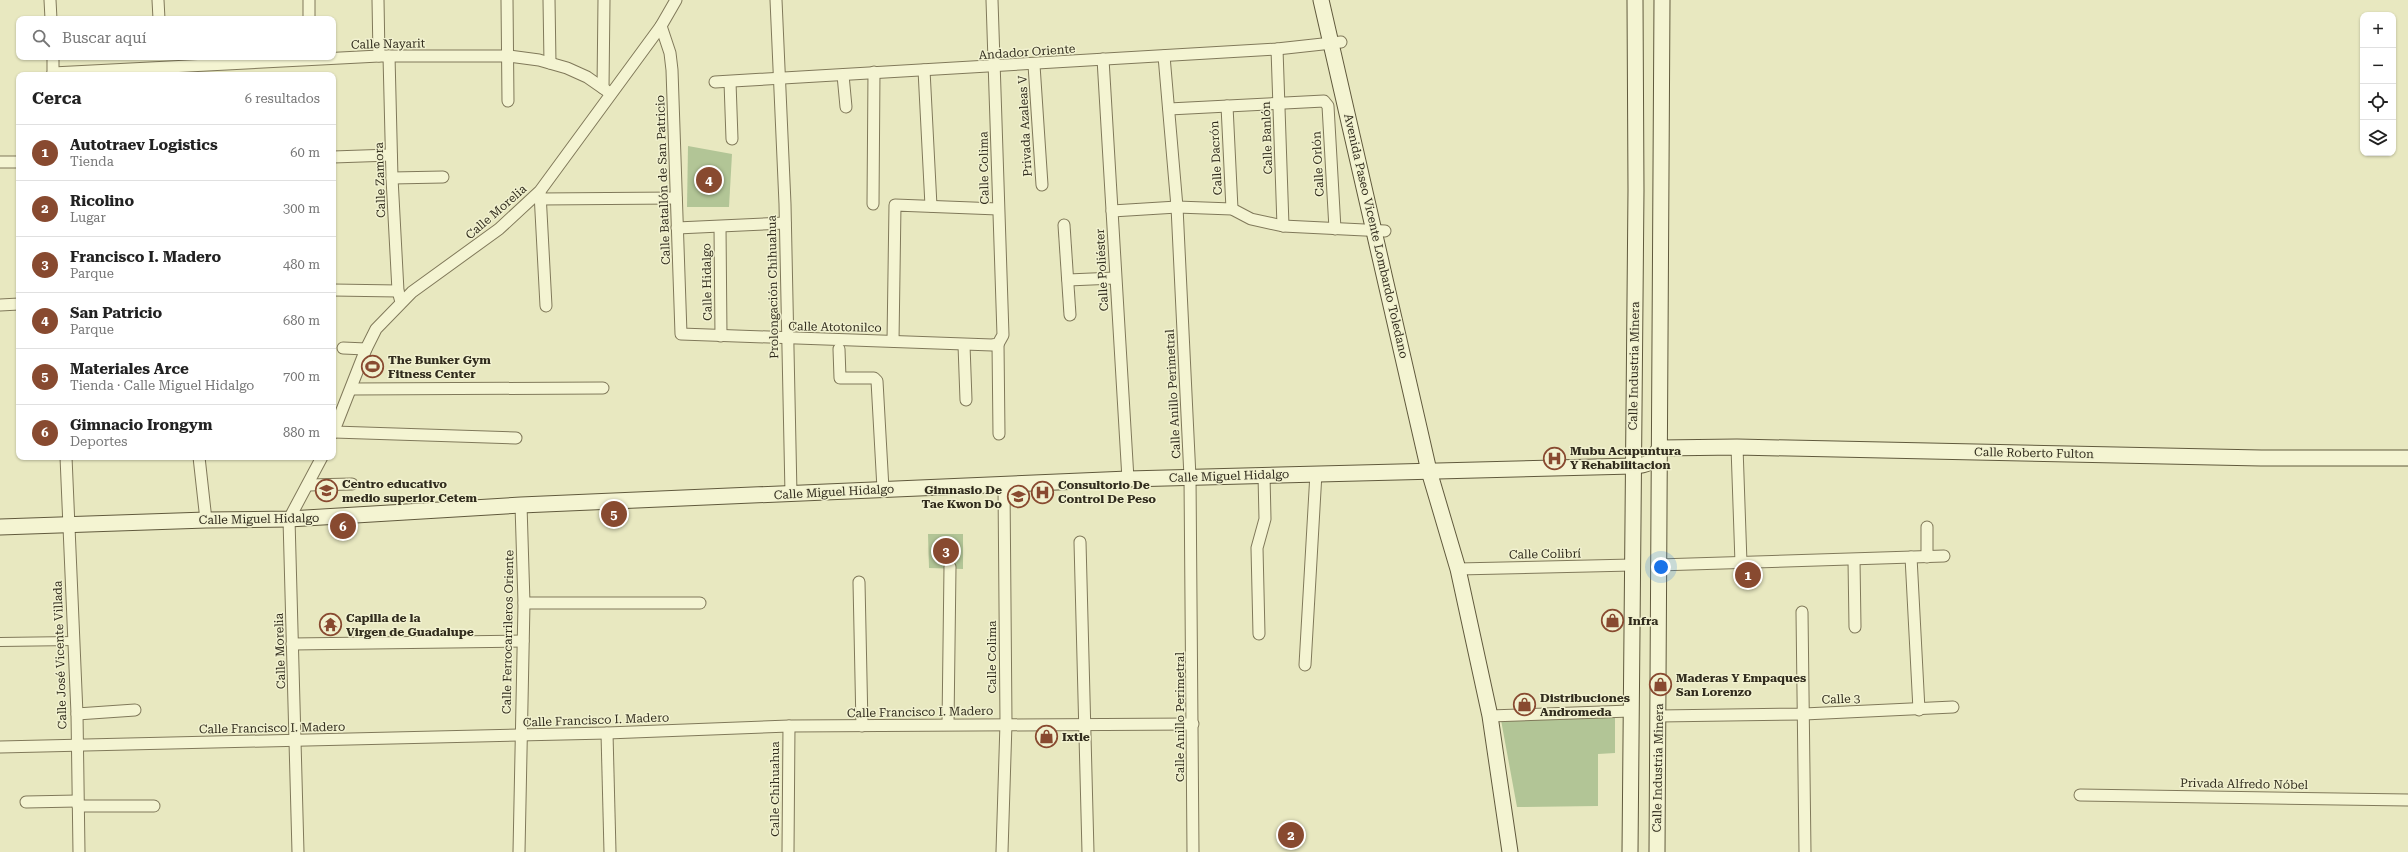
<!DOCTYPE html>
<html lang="es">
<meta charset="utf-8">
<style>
:root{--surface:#fff;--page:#f6f6f6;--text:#222;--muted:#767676;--line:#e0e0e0;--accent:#884a30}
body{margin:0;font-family:"Roboto Serif",serif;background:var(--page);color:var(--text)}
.controls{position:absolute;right:12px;top:12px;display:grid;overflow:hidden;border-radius:8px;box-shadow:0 1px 3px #0004}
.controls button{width:36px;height:36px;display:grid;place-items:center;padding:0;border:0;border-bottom:1px solid var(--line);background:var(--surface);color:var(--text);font:20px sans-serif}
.you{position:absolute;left:1661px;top:567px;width:14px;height:14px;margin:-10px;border:3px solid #fff;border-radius:50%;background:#1a73e8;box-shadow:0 0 0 6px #1a73e833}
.badge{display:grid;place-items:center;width:26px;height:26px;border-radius:50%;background:var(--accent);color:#fff;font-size:13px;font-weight:700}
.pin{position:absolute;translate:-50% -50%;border:2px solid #fff;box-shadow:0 1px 4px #0006}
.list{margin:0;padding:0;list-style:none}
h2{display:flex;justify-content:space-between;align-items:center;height:52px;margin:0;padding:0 16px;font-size:17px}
h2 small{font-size:13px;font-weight:400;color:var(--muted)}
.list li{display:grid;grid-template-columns:26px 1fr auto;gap:12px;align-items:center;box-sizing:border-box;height:56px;padding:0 16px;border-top:1px solid var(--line)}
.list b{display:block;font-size:15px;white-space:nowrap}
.list p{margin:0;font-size:13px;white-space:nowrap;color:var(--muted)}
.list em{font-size:13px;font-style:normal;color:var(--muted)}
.icon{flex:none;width:22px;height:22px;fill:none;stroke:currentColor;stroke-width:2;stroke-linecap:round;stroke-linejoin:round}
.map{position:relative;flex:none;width:2408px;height:852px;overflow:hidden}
.search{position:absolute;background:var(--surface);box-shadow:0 1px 3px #0004;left:16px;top:16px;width:320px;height:44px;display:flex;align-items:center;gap:10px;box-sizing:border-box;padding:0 14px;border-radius:8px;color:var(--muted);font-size:15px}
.panel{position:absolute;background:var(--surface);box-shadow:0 1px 3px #0004;left:16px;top:72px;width:320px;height:388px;border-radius:8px}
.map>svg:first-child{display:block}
.green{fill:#b2c596}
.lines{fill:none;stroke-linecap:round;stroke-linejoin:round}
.pedestrian-casing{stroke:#80795a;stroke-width:10}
.minor-casing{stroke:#80795a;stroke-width:13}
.secondary-casing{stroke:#615a3d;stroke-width:17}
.pedestrian{stroke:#f4f4d2;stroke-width:8}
.minor{stroke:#f4f4d2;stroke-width:11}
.secondary{stroke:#f4f4d2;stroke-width:15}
.labels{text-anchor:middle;stroke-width:3;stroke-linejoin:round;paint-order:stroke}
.street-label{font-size:12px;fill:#312c1d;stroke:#f1f1cf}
.poi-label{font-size:12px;font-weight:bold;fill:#312c1d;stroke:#f1f1cf;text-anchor:start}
</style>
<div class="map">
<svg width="2408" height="852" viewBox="0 0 2408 852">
<rect width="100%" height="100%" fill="#e8e8c0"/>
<g class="green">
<path d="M688,146L732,154L729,207H687Z"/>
<path d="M928,534H963V569L929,568Z"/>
<path d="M1615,713V753L1598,754V806L1517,807L1501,720Z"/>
</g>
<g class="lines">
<defs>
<path id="pedestrian" d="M0,642L73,641"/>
<g id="minor">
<path d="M50,0L51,19"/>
<path d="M158,0L159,19"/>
<path d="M309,0V19"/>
<path d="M378,0L379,56"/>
<path d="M507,0L508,101"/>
<path d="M549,0L550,63"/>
<path d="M776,0L785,204L791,494"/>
<path d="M661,26L670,53L672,70L681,334L992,345L998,344L1003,335L992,0"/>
<path d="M1277,49L1283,226"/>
<path d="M389,56L392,178L398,291L401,302"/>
<path d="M1164,56L1177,207L1190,477L1193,852"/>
<path d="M53,57V75"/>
<path d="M1103,59L1128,479"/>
<path d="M1034,65L1042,185"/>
<path d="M924,70L931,206"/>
<path d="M53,73L379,56H509L539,60L567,68L587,77L610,93"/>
<path d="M843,75L846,107"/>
<path d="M715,82L1277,49L1341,42"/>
<path d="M730,82L732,139"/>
<path d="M603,88L604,0"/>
<path d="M1227,106L1232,209"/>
<path d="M1169,109L1324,101L1328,106L1335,229"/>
<path d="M333,157L391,155"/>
<path d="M0,162H19"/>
<path d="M392,178L443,177"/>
<path d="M540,193L546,306"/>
<path d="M540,199L676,198"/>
<path d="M873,204L874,72"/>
<path d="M1112,211L1177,207L1232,209L1251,219L1283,226L1385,231"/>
<path d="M1064,225L1070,315"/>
<path d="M720,227L721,336"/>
<path d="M677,228L785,223"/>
<path d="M1068,280L1115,278"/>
<path d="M333,290L398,291"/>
<path d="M0,305L19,304"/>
<path d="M893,341L895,205L998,209"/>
<path d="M998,344L999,434"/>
<path d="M964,345L966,400"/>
<path d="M343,348L366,349"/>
<path d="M839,349L840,378H874L877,381L883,489"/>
<path d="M352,389L603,388"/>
<path d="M334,432L516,438"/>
<path d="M333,433L366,349L376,329L412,292L499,229L540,191L661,26L676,0"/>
<path d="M1737,447L1741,563"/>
<path d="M66,457L77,714L79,852"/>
<path d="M199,457L206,520"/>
<path d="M308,485L352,484"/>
<path d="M1927,527V557"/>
<path d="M1080,542L1088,852"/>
<path d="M1911,557L1919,710"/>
<path d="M1854,560L1855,627"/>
<path d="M1658,565L1944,556"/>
<path d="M1458,569L1632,565"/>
<path d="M859,582L862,726"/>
<path d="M524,603H700"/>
<path d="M1802,612L1805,852"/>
<path d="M1259,634L1257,548L1265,519L1264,475"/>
<path d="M292,644L523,641"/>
<path d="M1305,665L1316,473"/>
<path d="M77,714L135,710"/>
<path d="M1490,716L1630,711"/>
<path d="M1659,716L1804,714L1953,707"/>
<path d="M948,724L950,567"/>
<path d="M607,733L610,852"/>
<path d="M0,747L607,733L789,726L1193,724"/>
<path d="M2080,795L2408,800"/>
<path d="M26,802L77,801"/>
<path d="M78,806H154"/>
<path d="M298,852L289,519L322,457"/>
<path d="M519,852L524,603L521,505"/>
<path d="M788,852L789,726"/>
<path d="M1002,852L1006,723L1004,486"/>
</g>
<g id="secondary">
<path d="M1321,0L1429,471L1458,569L1490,716L1510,852"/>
<path d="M1660,448L1737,447L2261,458H2408"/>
<path d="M0,527L206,520L289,519L521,505L1128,479L1633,466C1652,465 1649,462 1660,448"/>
<path d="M1630,852L1636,190L1635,0"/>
<path d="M1657,852L1662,0"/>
</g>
</defs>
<use href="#pedestrian" class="pedestrian-casing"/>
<use href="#minor" class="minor-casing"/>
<use href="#secondary" class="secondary-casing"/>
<use href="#pedestrian" class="pedestrian"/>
<use href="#minor" class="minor"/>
<use href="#secondary" class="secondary"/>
</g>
<defs>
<symbol id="stadium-ring" viewBox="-11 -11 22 22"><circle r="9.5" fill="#f1f1cf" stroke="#884a30" stroke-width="1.5"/><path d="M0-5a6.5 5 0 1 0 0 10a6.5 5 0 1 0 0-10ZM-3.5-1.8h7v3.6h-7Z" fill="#884a30"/></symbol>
<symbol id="hospital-ring" viewBox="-11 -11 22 22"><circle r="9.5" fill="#f1f1cf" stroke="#884a30" stroke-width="1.5"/><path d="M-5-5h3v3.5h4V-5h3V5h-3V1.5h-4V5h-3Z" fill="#884a30"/></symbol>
<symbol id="school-ring" viewBox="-11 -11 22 22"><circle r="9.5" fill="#f1f1cf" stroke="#884a30" stroke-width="1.5"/><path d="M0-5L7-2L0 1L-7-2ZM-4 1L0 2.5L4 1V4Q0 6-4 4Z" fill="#884a30"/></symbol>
<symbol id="shop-ring" viewBox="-11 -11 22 22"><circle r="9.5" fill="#f1f1cf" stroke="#884a30" stroke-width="1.5"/><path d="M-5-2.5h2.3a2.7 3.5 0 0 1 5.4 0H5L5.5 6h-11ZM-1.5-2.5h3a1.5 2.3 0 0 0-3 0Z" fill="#884a30"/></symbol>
<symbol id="temple-ring" viewBox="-11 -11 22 22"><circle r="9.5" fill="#f1f1cf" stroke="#884a30" stroke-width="1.5"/><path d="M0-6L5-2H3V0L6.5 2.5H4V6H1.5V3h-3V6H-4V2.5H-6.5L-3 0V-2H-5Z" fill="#884a30"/></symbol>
</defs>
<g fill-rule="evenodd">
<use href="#stadium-ring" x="360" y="354" width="25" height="25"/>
<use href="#hospital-ring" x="1542" y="446" width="25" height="25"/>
<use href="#school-ring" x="314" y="478" width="25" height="25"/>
<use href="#hospital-ring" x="1030" y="480" width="25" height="25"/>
<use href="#school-ring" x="1006" y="484" width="25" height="25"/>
<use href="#shop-ring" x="1600" y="608" width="25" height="25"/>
<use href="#temple-ring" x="318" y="612" width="25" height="25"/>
<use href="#shop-ring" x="1648" y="672" width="25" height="25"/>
<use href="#shop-ring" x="1512" y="692" width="25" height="25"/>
<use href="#shop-ring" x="1034" y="724" width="25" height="25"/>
</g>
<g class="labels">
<g class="street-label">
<text transform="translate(388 44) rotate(-1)" y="4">Calle Nayarit</text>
<text transform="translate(1027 52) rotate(-4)" y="4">Andador Oriente</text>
<text transform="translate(1025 126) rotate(-93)" y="4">Privada Azaleas V</text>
<text transform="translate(1267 138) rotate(-92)" y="4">Calle Banlón</text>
<text transform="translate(1216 158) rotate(-93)" y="4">Calle Dacrón</text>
<text transform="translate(1318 164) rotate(-93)" y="4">Calle Orlón</text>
<text transform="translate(984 168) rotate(-91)" y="4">Calle Colima</text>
<text transform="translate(380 180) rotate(-92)" y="4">Calle Zamora</text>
<text transform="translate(663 180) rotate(-92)" y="4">Calle Batallón de San Patricio</text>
<text transform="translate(496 212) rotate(-41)" y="4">Calle Morelia</text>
<text transform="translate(1376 236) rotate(77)" y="4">Avenida Paseo Vicente Lombardo Toledano</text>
<text transform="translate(1102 270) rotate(-93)" y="4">Calle Poliéster</text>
<text transform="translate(707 282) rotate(-91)" y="4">Calle Hidalgo</text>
<text transform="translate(773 287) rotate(-91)" y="4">Prolongación Chihuahua</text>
<text transform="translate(835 327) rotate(1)" y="4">Calle Atotonilco</text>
<text transform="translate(1634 366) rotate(-89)" y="4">Calle Industria Minera</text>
<text transform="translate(1173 394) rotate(-93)" y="4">Calle Anillo Perimetral</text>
<text transform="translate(2034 453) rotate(1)" y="4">Calle Roberto Fulton</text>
<text transform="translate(1229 476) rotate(-2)" y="4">Calle Miguel Hidalgo</text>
<text transform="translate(834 492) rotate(-3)" y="4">Calle Miguel Hidalgo</text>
<text transform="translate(259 519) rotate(-1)" y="4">Calle Miguel Hidalgo</text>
<text transform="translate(1545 554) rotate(-1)" y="4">Calle Colibrí</text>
<text transform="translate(508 632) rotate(-89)" y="4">Calle Ferrocarrileros Oriente</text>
<text transform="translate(280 651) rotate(-92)" y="4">Calle Morelia</text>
<text transform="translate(60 655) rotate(-92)" y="4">Calle José Vicente Villada</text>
<text transform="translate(992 657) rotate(-90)" y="4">Calle Colima</text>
<text transform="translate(1841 699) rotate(-2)" y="4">Calle 3</text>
<text transform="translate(920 712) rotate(-1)" y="4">Calle Francisco I. Madero</text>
<text transform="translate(1180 717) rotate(-90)" y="4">Calle Anillo Perimetral</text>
<text transform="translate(596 720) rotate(-2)" y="4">Calle Francisco I. Madero</text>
<text transform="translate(272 728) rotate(-1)" y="4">Calle Francisco I. Madero</text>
<text transform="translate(1658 768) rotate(-89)" y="4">Calle Industria Minera</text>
<text transform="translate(2244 784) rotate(1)" y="4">Privada Alfredo Nóbel</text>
<text transform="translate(775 789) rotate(-90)" y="4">Calle Chihuahua</text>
</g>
<g class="poi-label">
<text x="388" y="364">The Bunker Gym<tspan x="388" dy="14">Fitness Center</tspan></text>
<text x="1570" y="455">Mubu Acupuntura<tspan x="1570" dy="14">Y Rehabilitacion</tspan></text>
<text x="342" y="488">Centro educativo<tspan x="342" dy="14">medio superior Cetem</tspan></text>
<text x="1058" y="489">Consultorio De<tspan x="1058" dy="14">Control De Peso</tspan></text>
<text x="1002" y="494" text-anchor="end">Gimnasio De<tspan x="1002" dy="14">Tae Kwon Do</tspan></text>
<text x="346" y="622">Capilla de la<tspan x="346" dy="14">Virgen de Guadalupe</tspan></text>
<text x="1628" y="625">Infra</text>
<text x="1676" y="682">Maderas Y Empaques<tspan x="1676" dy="14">San Lorenzo</tspan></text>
<text x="1540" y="702">Distribuciones<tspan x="1540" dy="14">Andromeda</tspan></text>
<text x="1062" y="741">Ixtle</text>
</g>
</g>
</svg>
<div class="controls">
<button>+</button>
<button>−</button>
<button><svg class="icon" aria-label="locate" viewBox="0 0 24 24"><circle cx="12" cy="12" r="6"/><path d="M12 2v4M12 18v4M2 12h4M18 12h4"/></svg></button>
<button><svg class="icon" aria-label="layers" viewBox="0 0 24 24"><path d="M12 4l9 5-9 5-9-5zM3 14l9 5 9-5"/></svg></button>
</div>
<div class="you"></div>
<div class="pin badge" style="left:1748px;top:575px">1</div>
<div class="pin badge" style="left:1291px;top:835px">2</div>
<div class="pin badge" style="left:946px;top:551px">3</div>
<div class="pin badge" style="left:709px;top:180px">4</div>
<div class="pin badge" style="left:614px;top:514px">5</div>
<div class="pin badge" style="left:343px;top:526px">6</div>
<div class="search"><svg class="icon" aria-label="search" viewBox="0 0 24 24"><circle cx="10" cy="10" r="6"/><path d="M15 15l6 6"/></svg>Buscar aquí</div>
<section class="panel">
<h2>Cerca<small>6 resultados</small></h2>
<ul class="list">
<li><span class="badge">1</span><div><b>Autotraev Logistics</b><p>Tienda</p></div><em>60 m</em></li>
<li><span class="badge">2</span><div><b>Ricolino</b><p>Lugar</p></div><em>300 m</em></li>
<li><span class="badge">3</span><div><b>Francisco I. Madero</b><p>Parque</p></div><em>480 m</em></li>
<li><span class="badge">4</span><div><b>San Patricio</b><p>Parque</p></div><em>680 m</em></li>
<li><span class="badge">5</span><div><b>Materiales Arce</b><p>Tienda · Calle Miguel Hidalgo</p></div><em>700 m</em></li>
<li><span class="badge">6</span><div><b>Gimnacio Irongym</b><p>Deportes</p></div><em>880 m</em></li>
</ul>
</section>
</div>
